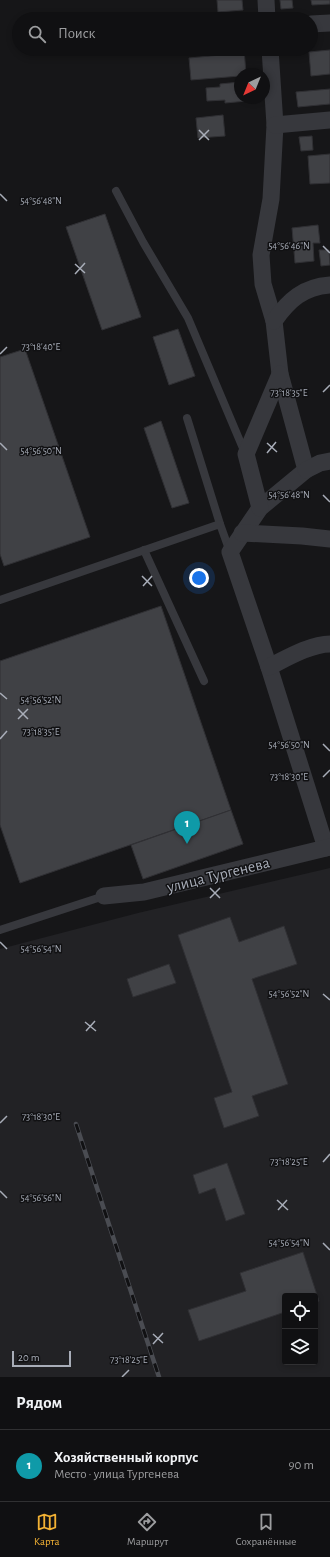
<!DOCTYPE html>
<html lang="ru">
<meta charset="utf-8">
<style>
:root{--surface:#101012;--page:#1e1e20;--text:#f1f3f6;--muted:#9c9d9f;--line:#303032;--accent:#f2b134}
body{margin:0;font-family:"Alegreya Sans",sans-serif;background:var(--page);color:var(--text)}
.controls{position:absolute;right:12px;bottom:12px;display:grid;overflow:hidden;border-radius:4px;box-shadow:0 2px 6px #0003}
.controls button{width:36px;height:36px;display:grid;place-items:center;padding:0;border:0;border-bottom:1px solid var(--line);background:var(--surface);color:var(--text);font:20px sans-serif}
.compass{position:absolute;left:234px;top:68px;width:36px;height:36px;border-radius:50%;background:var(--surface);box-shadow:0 2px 6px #0003;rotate:223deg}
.scale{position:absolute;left:12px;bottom:10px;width:59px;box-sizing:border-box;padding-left:4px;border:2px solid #a8adb8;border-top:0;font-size:11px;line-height:14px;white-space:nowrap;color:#a8adb8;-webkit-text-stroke:3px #111113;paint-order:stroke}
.you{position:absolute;left:199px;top:578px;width:14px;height:14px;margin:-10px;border:3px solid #fff;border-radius:50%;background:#1a73e8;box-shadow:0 0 0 6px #1a73e833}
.badge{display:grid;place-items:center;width:26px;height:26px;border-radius:50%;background:var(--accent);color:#fff;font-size:13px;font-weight:700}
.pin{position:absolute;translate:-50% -33px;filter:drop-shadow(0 1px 2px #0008)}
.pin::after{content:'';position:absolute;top:21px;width:14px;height:12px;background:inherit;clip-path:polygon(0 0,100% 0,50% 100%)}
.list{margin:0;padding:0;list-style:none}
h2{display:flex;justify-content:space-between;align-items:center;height:52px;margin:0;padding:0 16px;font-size:17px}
h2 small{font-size:13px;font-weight:400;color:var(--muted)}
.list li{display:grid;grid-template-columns:26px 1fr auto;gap:12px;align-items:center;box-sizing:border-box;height:72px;padding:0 16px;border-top:1px solid var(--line)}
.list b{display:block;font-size:15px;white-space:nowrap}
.list p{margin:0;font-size:13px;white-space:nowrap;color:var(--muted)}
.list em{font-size:13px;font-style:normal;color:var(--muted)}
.icon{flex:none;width:22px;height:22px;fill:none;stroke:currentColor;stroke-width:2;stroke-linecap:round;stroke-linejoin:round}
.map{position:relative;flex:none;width:330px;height:1377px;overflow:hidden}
.search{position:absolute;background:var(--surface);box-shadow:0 2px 6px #0003;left:12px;right:12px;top:12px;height:44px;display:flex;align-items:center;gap:10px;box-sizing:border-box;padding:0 14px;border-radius:22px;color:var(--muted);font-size:15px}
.sheet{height:124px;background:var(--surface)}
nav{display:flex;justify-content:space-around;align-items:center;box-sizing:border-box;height:56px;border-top:1px solid var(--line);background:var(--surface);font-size:11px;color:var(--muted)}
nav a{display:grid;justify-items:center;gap:2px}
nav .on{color:var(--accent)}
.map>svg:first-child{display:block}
.built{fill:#222225;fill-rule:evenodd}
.building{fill:#404145;stroke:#303034}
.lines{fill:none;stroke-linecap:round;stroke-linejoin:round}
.lane{stroke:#37383d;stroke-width:8}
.street{stroke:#37383d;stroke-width:17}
.rail-casing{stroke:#4a4c52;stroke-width:4.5}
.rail{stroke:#111113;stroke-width:3;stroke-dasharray:9;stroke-linecap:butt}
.ticks{fill:none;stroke:#a8adb8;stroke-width:1.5}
.labels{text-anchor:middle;stroke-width:3;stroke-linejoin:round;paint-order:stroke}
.street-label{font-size:16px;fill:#a8adb8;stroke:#111113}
.ticks-label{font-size:10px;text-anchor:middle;fill:#a8adb8;stroke:#111113;stroke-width:3;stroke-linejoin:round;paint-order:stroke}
</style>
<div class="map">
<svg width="330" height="1377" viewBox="0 0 330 1377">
<rect width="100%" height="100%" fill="#161618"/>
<path class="built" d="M330,868V1377H0V949L138,913ZM285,1296H315V1362H285Z"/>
<g class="building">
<path d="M217,0H242L243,10L218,12Z"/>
<path d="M280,0H292L293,8L281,9Z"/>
<path d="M311,0H330V4L312,5Z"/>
<path d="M240,15L241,19H207V17Z"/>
<path d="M221,49H244L246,74H240V76L191,80L189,58L221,55Z"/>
<path d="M330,50V74L311,76L309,52Z"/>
<path d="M240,82V98H247V101L225,103V100L207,101L206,88L220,87V84Z"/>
<path d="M330,89V104L298,107L296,92Z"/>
<path d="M223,115L225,136L198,138L196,118Z"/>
<path d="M312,136L313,150L301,151L299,137Z"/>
<path d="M330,154V183L310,184L308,156Z"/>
<path d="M105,214L141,317L102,330L66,227Z"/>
<path d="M318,225L320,243H313L314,261L295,263L292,228Z"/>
<path d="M319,250H329L330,265L321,266Z"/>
<path d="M178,329L195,376L169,385L153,337Z"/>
<path d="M25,349L90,537L4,566L0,554V357Z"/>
<path d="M161,421L189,503L172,508L144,428Z"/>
<path d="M161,606L231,810L20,883L0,825V661Z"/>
<path d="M231,810L243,844L143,879L131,845Z"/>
<path d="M230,917L239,942L284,926L297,964L252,979L288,1084L252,1096L259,1116L224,1128L214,1098L232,1092L178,935Z"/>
<path d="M169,964L176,983L133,997L127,979Z"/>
<path d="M227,1163L245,1214L226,1221L215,1188L199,1194L193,1175Z"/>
<path d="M303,1252L319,1301L315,1302V1296H285V1312L199,1341L188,1310L246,1291L240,1273Z"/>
</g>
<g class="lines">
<g class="lane">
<path d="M116,191L143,242L188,318L245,453"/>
<path d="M187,418L220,524"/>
<path d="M144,550L204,681"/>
<path d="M0,600L220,524L230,552"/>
<path d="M0,930L104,896"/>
</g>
<g class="street">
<path d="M266,0L267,19"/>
<path d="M311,24L330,23"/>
<path d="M270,49L275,125L271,199L261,255L263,284L274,321L280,374L306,470L260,508L230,552L269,667L326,848"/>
<path d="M275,125L330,120"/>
<path d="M274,321C289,300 303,287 330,285"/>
<path d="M306,470L320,463L330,461"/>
<path d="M260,508L246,454L280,374"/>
<path d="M242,533L302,536L330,539"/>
<path d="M269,667C287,658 311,644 330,644"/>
<path d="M104,896L144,892L330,847"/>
</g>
<defs>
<path id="rail" d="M76,1124L159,1377"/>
</defs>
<use href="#rail" class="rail-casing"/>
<use href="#rail" class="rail"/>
</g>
<path class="ticks" d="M199,130L209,140M199,140L209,130M0,194L7,201M323,246L330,253M75,264L85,273M75,274L85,263M0,354L7,347M323,392L330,385M0,443L7,450M267,443L277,452M267,453L276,442M323,495L330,502M142,576L152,586M143,586L152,576M0,693L7,699M18,709L28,719M18,719L28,709M0,739L7,731M323,744L330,751M323,777L330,770M210,888L220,898M210,898L220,888M0,942L7,949M323,994L330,1000M85,1022L96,1031M86,1031L95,1021M0,1123L7,1116M323,1162L330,1154M0,1191L7,1198M277,1200L288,1210M278,1210L287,1200M323,1243L330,1250M153,1334L163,1343M153,1344L163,1333M122,1377L129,1370"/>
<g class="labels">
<g class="street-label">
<text transform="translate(218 874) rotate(-14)" y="6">улица Тургенева</text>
</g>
</g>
<g class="ticks-label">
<text x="41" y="204">54°56'48"N</text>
<text x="289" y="249">54°56'46"N</text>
<text x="41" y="350">73°18'40"E</text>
<text x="289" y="396">73°18'35"E</text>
<text x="41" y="454">54°56'50"N</text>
<text x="289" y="498">54°56'48"N</text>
<text x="41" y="703">54°56'52"N</text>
<text x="41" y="735">73°18'35"E</text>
<text x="289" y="748">54°56'50"N</text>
<text x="289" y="780">73°18'30"E</text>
<text x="41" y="952">54°56'54"N</text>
<text x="289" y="997">54°56'52"N</text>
<text x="41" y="1120">73°18'30"E</text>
<text x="289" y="1165">73°18'25"E</text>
<text x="41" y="1201">54°56'56"N</text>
<text x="289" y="1246">54°56'54"N</text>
<text x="129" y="1363">73°18'25"E</text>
</g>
</svg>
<div class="controls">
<button><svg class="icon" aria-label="locate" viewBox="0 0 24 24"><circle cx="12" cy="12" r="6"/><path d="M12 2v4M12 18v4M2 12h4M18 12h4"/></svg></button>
<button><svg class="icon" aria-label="layers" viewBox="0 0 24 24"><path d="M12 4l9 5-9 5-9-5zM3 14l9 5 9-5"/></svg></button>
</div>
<svg class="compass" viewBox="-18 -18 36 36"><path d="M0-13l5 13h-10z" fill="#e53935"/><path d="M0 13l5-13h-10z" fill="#9c9d9f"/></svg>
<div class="scale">20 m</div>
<div class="you"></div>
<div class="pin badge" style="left:187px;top:844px;background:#0f9aa8">1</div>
<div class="search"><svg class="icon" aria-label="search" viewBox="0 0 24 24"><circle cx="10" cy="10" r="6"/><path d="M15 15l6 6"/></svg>Поиск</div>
</div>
<section class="sheet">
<h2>Рядом<small></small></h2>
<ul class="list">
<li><span class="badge" style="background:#0f9aa8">1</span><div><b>Хозяйственный корпус</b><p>Место · улица Тургенева</p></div><em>90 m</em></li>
</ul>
</section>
<nav>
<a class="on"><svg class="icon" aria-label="map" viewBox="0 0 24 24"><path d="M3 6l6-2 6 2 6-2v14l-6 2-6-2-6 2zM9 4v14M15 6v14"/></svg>Карта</a>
<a><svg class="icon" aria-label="directions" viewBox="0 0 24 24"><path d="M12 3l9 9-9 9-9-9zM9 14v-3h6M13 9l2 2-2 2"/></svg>Маршрут</a>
<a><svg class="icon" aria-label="saved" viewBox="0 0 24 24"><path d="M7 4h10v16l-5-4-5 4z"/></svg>Сохранённые</a>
</nav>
